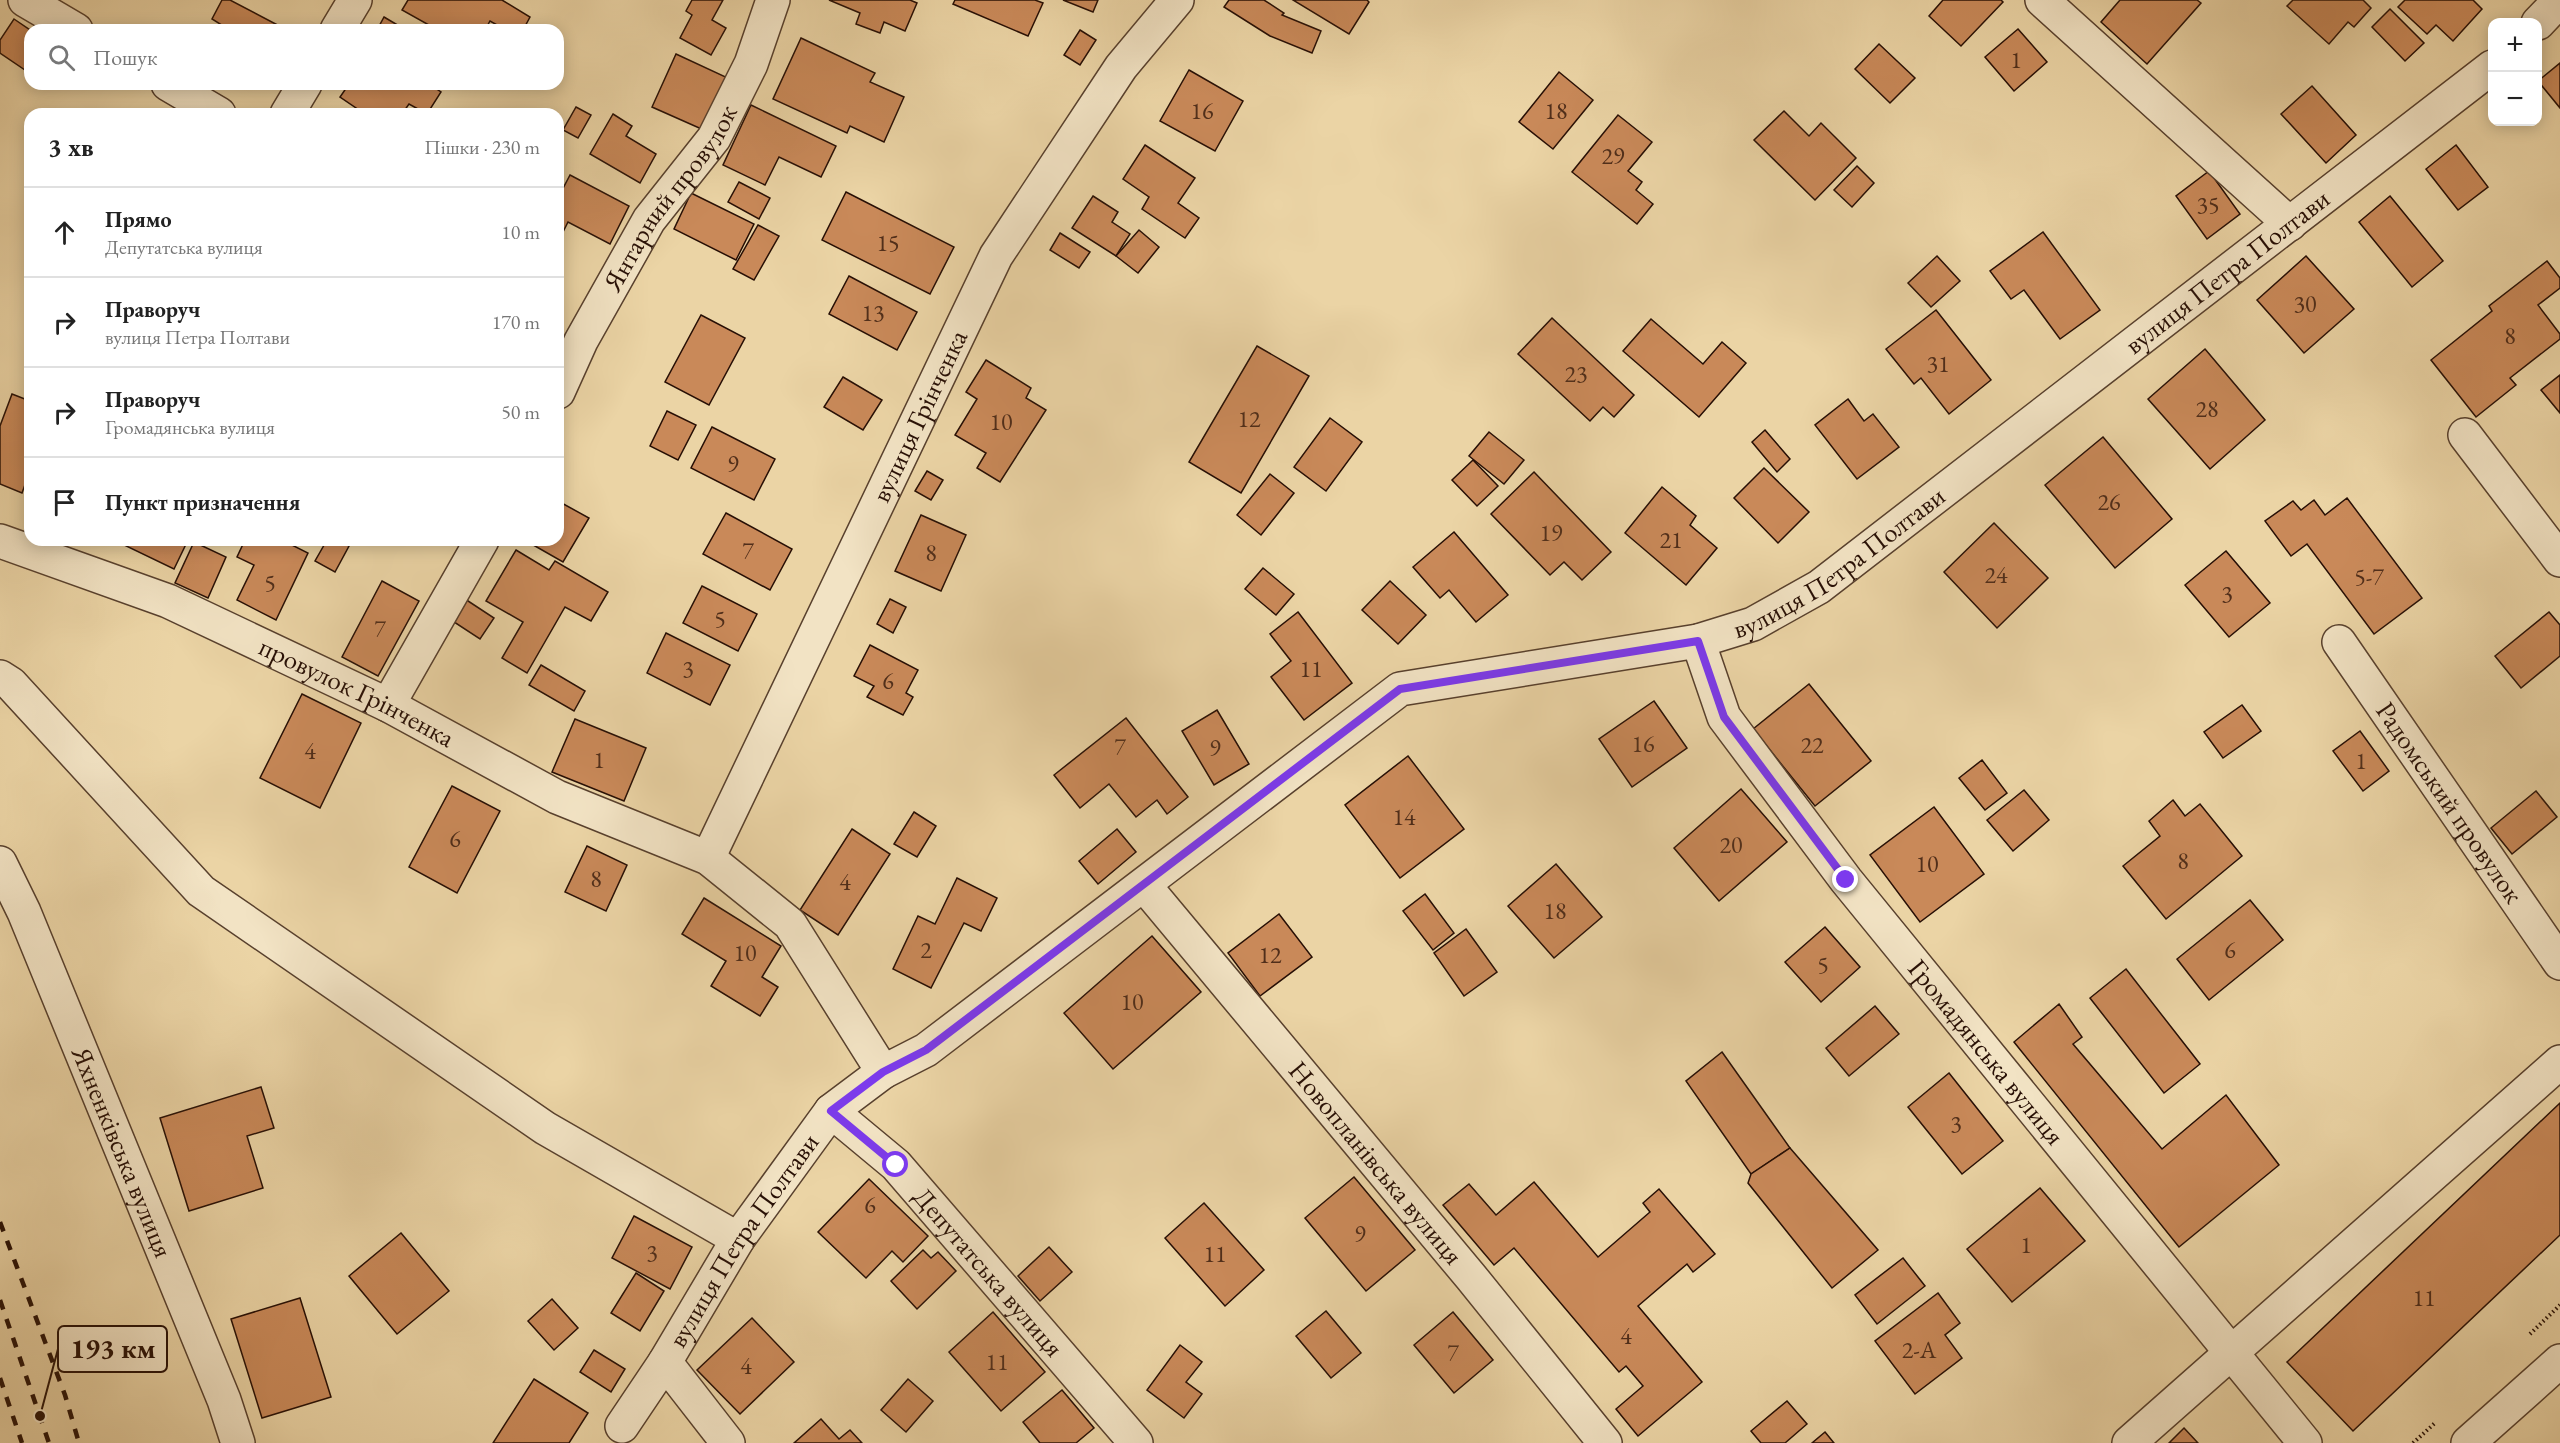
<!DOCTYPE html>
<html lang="uk">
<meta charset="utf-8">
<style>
:root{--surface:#fff;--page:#f2f2f2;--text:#222;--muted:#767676;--line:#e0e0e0}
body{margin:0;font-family:"EB Garamond",serif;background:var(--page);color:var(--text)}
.controls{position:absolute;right:18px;top:18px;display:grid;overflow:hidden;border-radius:12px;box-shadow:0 3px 15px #0003}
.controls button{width:54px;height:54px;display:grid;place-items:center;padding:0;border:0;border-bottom:2px solid var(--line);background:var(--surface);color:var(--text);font:30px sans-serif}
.stop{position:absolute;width:18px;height:18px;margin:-14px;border:4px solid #7c3aed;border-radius:50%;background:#fff}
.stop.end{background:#7c3aed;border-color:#fff;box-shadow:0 2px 6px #0008}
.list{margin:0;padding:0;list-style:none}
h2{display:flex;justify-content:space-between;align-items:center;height:78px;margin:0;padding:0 24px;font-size:26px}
h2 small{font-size:20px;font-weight:400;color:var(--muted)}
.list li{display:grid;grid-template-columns:39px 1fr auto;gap:18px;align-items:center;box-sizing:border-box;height:90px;padding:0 24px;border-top:2px solid var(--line)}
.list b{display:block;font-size:22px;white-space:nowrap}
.list p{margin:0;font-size:20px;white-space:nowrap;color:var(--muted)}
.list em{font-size:20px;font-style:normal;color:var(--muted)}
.icon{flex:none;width:33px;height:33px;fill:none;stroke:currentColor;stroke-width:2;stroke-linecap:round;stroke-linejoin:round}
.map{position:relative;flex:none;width:2560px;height:1443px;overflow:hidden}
.search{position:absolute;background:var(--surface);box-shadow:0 3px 15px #0003;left:24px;top:24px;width:540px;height:66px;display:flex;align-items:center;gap:15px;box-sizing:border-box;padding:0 21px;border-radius:18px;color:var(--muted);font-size:22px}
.panel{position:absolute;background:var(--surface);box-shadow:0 3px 15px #0003;left:24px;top:108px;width:540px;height:438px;border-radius:18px}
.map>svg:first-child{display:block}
.building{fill:#c98959;stroke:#270f05;stroke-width:1.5}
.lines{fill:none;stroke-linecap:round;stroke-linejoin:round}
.minor-casing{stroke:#58402d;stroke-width:36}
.path{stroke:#270f05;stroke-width:4;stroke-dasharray:1.5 3;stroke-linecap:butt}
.minor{stroke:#f2e3c4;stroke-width:33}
.rail{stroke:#270f05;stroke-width:4.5;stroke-dasharray:10 10;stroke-linecap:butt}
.route{stroke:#7c3aed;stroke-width:8}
.labels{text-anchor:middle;stroke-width:4.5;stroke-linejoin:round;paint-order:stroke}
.number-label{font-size:24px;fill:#502e1a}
.street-label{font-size:27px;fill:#270f05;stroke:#f2e3c4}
.leader{fill:none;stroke:#270f05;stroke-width:2}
.callout-dot{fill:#270f05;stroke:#f2e3c4;stroke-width:2}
.callout{fill:#f2e3c4;stroke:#270f05;stroke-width:2}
.callout-label{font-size:28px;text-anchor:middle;font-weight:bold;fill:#270f05}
</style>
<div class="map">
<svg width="2560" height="1443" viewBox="0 0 2560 1443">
<rect width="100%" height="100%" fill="#ebd4a5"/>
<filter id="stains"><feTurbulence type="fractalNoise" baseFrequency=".00333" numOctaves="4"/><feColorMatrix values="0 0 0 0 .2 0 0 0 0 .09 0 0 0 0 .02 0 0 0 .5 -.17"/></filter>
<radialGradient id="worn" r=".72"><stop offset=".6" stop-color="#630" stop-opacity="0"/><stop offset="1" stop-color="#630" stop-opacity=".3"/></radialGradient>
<g class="building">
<path d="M222,0H230L287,30H224L225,27L212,19Z"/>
<path d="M408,0H502L530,17L523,30H506L490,21L485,30H426L429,25L402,10Z"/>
<path d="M692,0H723L712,20L726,28L711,55L680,38L692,15L686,11Z"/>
<path d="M829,0H910L917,3L905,31L884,22L880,33L856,24L860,13Z"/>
<path d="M955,0H1035L1043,3L1028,36L953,4Z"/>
<path d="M1063,0H1098L1093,12Z"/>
<path d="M1229,0H1264L1284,13L1282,15L1321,31L1312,53L1270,36L1224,7Z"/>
<path d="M1293,0H1367L1369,2L1349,34Z"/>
<path d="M1943,0H2001L2003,2L1961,46L1929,16Z"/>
<path d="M2120,0H2197L2201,3L2147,64L2101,22Z"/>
<path d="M2293,0H2363L2371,8L2354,27L2348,22L2329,44L2287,6Z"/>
<path d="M2405,0H2473L2482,9L2453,41L2436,25L2427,34L2398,7Z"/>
<path d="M2390,9L2424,43L2405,61L2372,27Z"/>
<path d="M384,17L406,30H377Z"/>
<path d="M14,19L30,30V63L25,70L0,53V40Z"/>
<path d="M2018,29L2047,62L2014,91L1985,57Z"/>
<path d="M1080,30L1096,40L1080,65L1064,55Z"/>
<path d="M801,38L875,73L870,82L904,97L884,142L850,126L847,133L773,99Z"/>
<path d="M1879,44L1915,78L1890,103L1855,69Z"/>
<path d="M676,54L730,79L706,131L652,107Z"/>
<path d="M2560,63V108L2538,81Z"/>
<path d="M1189,70L1243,101L1215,151L1160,121Z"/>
<path d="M1559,72L1593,100L1553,149L1519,122Z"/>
<path d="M349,84H429L441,92L427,114L409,104L402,114H365L340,97Z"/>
<path d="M2312,86L2356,135L2326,163L2281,114Z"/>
<path d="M751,105L836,146L821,177L779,157L765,185L723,165Z"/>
<path d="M576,107L591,115L578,138L563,130Z"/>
<path d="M1784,111L1809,136L1821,123L1856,158L1815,200L1754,140Z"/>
<path d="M613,114L632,126L626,136L656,154L640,183L590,154Z"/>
<path d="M1618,115L1652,142L1628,171L1642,182L1636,190L1653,204L1637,224L1572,172Z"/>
<path d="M1145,145L1195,178L1178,203L1199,218L1185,238L1142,209L1149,197L1123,179Z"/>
<path d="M2456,145L2488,187L2458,210L2426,169Z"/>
<path d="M1857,166L1874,183L1852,207L1834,190Z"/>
<path d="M2209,171L2240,214L2207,239L2176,196Z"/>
<path d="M570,175L629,206L610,244L568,222L560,238L558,237V198Z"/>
<path d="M739,182L770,198L759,219L728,202Z"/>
<path d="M846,192L954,247L930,294L822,240Z"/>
<path d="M691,193L754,224L736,260L674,229Z"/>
<path d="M1093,196L1118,212L1112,222L1130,234L1116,256L1072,228Z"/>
<path d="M2390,196L2443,261L2412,287L2359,222Z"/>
<path d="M758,225L779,236L754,280L733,269Z"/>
<path d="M1139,230L1159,247L1138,273L1116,256Z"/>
<path d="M2043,232L2100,310L2060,339L2024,290L2011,299L1990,271Z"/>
<path d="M1060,233L1090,252L1079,268L1050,250Z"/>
<path d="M1937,256L1960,281L1931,307L1908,283Z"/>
<path d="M2306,256L2354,309L2304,353L2257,300Z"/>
<path d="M2547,261L2560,278V288L2538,305L2560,334V339L2510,378L2516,385L2476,417L2431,360L2492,311L2489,306Z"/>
<path d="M849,276L917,312L897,350L829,314Z"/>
<path d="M1936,310L1991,380L1949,414L1921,378L1914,384L1886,349Z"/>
<path d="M701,315L745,338L709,405L665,382Z"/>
<path d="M1552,318L1634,395L1614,417L1603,407L1590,421L1518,354Z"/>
<path d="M1651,319L1703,364L1722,342L1746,363L1699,417L1623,351Z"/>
<path d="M1257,346L1309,376L1241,493L1189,462Z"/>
<path d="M2205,349L2265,420L2210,469L2148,399Z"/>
<path d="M986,360L1031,388L1026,398L1046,410L1000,482L977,468L986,453L955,435L977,399L966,392Z"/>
<path d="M2560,375V413L2541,390Z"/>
<path d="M843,377L882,400L863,430L824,407Z"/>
<path d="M12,394L30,401V471L22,493L0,484V426Z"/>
<path d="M1848,399L1864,421L1873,414L1899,447L1857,479L1815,425Z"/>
<path d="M667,411L696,425L678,460L650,446Z"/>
<path d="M1330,418L1362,442L1326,491L1294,467Z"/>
<path d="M712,427L775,459L754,500L691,468Z"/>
<path d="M1765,430L1790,459L1777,472L1752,442Z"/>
<path d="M1489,432L1524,460L1504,484L1469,456Z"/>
<path d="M2103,437L2172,519L2115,568L2045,485Z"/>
<path d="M1473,460L1498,486L1477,506L1452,480Z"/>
<path d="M1764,468L1809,512L1778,543L1734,498Z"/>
<path d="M927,471L943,480L931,500L915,491Z"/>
<path d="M1534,472L1611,552L1582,580L1564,562L1550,575L1491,514Z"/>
<path d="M1270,474L1294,493L1261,535L1237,515Z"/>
<path d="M1662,487L1696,516L1690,525L1717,548L1686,585L1625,533Z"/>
<path d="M2347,498L2422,598L2374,634L2307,544L2291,556L2265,521L2293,501L2301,510L2314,500L2325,515Z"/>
<path d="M558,501L589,518L563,562L528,542L558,540Z"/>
<path d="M726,513L792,549L770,590L703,554Z"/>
<path d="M921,515L966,535L941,591L895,571Z"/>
<path d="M1994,523L2048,578L1997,628L1944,572Z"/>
<path d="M1454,532L1508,595L1476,622L1449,590L1440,598L1413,567Z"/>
<path d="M124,540H188L174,569L122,544Z"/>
<path d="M245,540H282L308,553L276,620L237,600L254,565L237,557Z"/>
<path d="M327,540H338L349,546L335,572L315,561Z"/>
<path d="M194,542L226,557L208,598L175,583Z"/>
<path d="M516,550L549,570L555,561L608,592L591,621L565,607L527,673L502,658L523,622L486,601Z"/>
<path d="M2226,551L2270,603L2229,637L2185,585Z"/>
<path d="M1263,568L1294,594L1276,615L1245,589Z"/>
<path d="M382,581L419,601L378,676L342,657Z"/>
<path d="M1390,581L1426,615L1398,644L1362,610Z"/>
<path d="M702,586L757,614L738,651L683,623Z"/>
<path d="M465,599L494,618L480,639L451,620Z"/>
<path d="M890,599L906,607L893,633L877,624Z"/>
<path d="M1298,612L1352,683L1304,720L1271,677L1291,661L1270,634Z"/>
<path d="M2549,612L2560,625V656L2521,688L2495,656Z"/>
<path d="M666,633L730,665L710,705L647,673Z"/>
<path d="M870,645L918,670L906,693L913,697L903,715L867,697L874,686L854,676Z"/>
<path d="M541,665L585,691L574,711L529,685Z"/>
<path d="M1809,684L1871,761L1815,806L1753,729Z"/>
<path d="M302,694L361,723L320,808L260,778Z"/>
<path d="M1654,701L1687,748L1632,787L1599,739Z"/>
<path d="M2242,705L2261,731L2223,758L2204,732Z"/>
<path d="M1217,710L1249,764L1214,785L1182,731Z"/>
<path d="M1126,718L1188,797L1167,814L1157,800L1136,817L1109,784L1080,808L1054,775Z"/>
<path d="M575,719L646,748L624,801L552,772Z"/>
<path d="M2360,731L2389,771L2363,791L2333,751Z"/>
<path d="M1408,756L1464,829L1400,878L1345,805Z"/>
<path d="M1982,760L2007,793L1985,810L1959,778Z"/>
<path d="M452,786L500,811L457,893L409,867Z"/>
<path d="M1741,789L1787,842L1719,901L1674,848Z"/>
<path d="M2024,790L2049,820L2013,851L1987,820Z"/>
<path d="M2536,791L2557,817L2512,854L2491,828Z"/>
<path d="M2173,800L2185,816L2200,804L2242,856L2166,919L2123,866L2160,836L2149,821Z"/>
<path d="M1934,807L1984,874L1920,922L1870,855Z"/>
<path d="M914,812L936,826L917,857L894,844Z"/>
<path d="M852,829L890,854L838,935L800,910Z"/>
<path d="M1117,829L1136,852L1098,884L1079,861Z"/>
<path d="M587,846L627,865L606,911L565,892Z"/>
<path d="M1556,864L1602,917L1554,958L1508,906Z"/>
<path d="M957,878L997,898L981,931L964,923L931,988L893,969L918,916L935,924Z"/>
<path d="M1425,894L1454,933L1433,950L1403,911Z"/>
<path d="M704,898L781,946L762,977L778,987L760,1016L711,986L726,961L682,934Z"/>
<path d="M2250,900L2283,940L2209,1000L2177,959Z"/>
<path d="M1279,914L1312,957L1260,996L1228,953Z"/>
<path d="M1825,927L1860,967L1821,1002L1785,962Z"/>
<path d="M1466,929L1497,972L1464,996L1434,953Z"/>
<path d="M1152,936L1201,992L1113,1069L1064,1013Z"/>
<path d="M2126,969L2200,1064L2164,1093L2090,998Z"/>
<path d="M2059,1004L2082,1037L2073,1044L2162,1149L2226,1095L2279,1165L2179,1247L2014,1042Z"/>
<path d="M1875,1006L1899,1034L1849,1076L1826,1048Z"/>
<path d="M1722,1052L1790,1148L1751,1174L1686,1081Z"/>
<path d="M1949,1073L2003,1141L1962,1174L1908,1107Z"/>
<path d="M261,1087L274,1128L247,1136L263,1188L189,1211L160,1118Z"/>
<path d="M2560,1103V1235L2353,1431L2287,1362Z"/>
<path d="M1790,1148L1878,1250L1832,1288L1748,1183L1751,1174Z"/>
<path d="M1354,1177L1415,1250L1366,1291L1305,1218Z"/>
<path d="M869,1179L928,1236L903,1262L892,1251L866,1278L818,1232Z"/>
<path d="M1534,1182L1598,1257L1650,1212L1643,1203L1659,1189L1715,1254L1693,1272L1687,1264L1638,1306L1702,1382L1638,1436L1616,1409L1643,1386L1626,1366L1619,1372L1514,1248L1494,1265L1443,1205L1469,1184L1496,1215Z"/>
<path d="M2040,1188L2085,1241L2012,1302L1967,1249Z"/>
<path d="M1204,1203L1264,1270L1225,1306L1165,1238Z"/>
<path d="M634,1216L692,1247L670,1289L612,1258Z"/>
<path d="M401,1233L449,1291L397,1334L349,1276Z"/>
<path d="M1049,1247L1072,1272L1040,1301L1018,1276Z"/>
<path d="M923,1250L931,1258L938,1252L956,1271L917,1309L891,1281Z"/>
<path d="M1903,1258L1925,1286L1877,1324L1855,1295Z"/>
<path d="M636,1273L664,1291L640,1331L611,1313Z"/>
<path d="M1938,1293L1960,1323L1945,1335L1962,1358L1915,1394L1875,1341Z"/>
<path d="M300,1298L331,1397L262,1418L231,1319Z"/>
<path d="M552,1299L578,1328L554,1350L528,1321Z"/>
<path d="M1326,1311L1361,1353L1331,1378L1296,1336Z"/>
<path d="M993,1312L1045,1372L1001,1411L949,1352Z"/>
<path d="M1453,1312L1493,1360L1454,1393L1414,1345Z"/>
<path d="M752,1318L794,1362L740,1414L697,1370Z"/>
<path d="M1180,1345L1202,1362L1186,1382L1202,1394L1184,1418L1147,1390Z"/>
<path d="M594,1350L625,1369L611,1392L580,1372Z"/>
<path d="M534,1379L588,1413L569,1443H493Z"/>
<path d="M908,1379L933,1401L906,1432L881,1410Z"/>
<path d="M1062,1390L1094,1428L1076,1443H1040L1023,1422Z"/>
<path d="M1787,1401L1807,1424L1785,1443H1761L1751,1431Z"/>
<path d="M821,1419L839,1439L850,1430L862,1443H794Z"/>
<path d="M2184,1428L2198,1443H2169Z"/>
<path d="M1825,1432L1834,1443H1812Z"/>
</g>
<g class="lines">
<defs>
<g id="minor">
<path d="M25,0L76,30"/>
<path d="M2042,0L2290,224"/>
<path d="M2538,23L2560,0"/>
<path d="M337,30L355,0"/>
<path d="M168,84L219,114"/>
<path d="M287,114L305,84"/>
<path id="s1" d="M558,392L581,341L649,220L714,138L751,64L773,0"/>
<path d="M2465,435L2560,560"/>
<path id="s2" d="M0,541L168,601L388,705L557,797L708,858L790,924L883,1072L926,1050L1400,689L1698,641L1753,624L1819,587L2492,67"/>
<path id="s3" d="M1698,641L1724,717L1846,880L2305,1443"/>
<path id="s4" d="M2339,642L2560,963"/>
<path d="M0,677L11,684L201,891L545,1128L738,1239"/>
<path d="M388,705L482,540"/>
<path id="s5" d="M708,858L996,256L1121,67L1177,0"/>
<path id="s6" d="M0,863L24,912L224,1400L238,1443"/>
<path id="s7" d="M1144,885L1471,1277L1605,1443"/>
<path id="s8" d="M831,1111L896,1165L1136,1443"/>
<path d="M665,1362L728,1443"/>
<path id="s9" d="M622,1426L665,1362L738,1239L831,1111L883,1072"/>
<path d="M2129,1443L2560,1062"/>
<path d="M2468,1443L2560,1361"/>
</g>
</defs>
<use href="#minor" class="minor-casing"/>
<g class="path">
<path d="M2530,1334L2560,1305"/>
<path d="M2413,1443L2435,1423"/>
</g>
<use href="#minor" class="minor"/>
<g class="rail">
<path d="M0,1222L65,1395L79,1443"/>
<path d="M0,1300L49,1443"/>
<path d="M0,1378L22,1443"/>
</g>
</g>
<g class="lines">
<path class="route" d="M896,1165L831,1111L883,1072L926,1050L1400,689L1698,641L1724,717L1846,880"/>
</g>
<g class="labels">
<g class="number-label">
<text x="2016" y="68">1</text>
<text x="1202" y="119">16</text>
<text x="1556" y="119">18</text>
<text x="1613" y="164">29</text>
<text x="2208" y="213">35</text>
<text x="888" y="251">15</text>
<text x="2305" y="312">30</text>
<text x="873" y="321">13</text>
<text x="2510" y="344">8</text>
<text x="1938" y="372">31</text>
<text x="1576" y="382">23</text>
<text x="2207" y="417">28</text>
<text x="1249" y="427">12</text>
<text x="1001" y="430">10</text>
<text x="733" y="472">9</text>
<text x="2109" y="510">26</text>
<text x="1551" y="541">19</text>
<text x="1671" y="548">21</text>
<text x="748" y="559">7</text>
<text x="931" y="561">8</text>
<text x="1996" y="583">24</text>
<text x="2369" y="585">5-7</text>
<text x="270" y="591">5</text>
<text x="2227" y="602">3</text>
<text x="720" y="627">5</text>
<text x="380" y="637">7</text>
<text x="688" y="677">3</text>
<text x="1311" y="677">11</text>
<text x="888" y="689">6</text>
<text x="1643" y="752">16</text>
<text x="1812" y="753">22</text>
<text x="1120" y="755">7</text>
<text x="1215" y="756">9</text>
<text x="310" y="759">4</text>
<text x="599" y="768">1</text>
<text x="2361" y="769">1</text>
<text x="1404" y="825">14</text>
<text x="455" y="847">6</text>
<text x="1731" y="853">20</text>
<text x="2183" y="869">8</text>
<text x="1927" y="872">10</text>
<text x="596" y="887">8</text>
<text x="845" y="890">4</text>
<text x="1555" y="919">18</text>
<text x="926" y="958">2</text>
<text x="2230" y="958">6</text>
<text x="745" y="961">10</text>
<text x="1270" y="963">12</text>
<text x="1823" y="973">5</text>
<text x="1132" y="1010">10</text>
<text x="1956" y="1132">3</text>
<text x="870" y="1213">6</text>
<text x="1360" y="1242">9</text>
<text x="2026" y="1253">1</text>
<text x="652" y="1261">3</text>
<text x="1215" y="1262">11</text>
<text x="2424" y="1306">11</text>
<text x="1626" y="1344">4</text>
<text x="1919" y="1358">2-А</text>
<text x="1453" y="1361">7</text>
<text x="997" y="1370">11</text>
<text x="746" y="1374">4</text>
</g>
<g class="street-label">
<text dy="9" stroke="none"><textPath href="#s1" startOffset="225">Янтарний провулок</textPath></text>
<text dy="9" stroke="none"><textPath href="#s2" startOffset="2652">вулиця Петра Полтави</textPath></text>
<text dy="9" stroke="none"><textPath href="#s5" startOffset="490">вулиця Грінченка</textPath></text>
<text dy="9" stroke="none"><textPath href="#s2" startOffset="2166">вулиця Петра Полтави</textPath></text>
<text dy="9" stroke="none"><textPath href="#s2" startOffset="388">провулок Грінченка</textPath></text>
<text dy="9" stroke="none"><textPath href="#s4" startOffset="195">Радомський провулок</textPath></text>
<text dy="9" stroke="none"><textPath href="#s3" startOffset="506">Громадянська вулиця</textPath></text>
<text dy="9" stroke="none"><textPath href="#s6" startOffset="314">Яхненківська вулиця</textPath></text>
<text dy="9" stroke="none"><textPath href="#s7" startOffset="362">Новопланівська вулиця</textPath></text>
<text dy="9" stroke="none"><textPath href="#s9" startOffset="222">вулиця Петра Полтави</textPath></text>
<text dy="9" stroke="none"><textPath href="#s8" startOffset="226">Депутатська вулиця</textPath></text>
</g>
</g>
<path class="leader" d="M40 1416L58 1349"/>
<circle class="callout-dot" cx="40" cy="1416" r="6"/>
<rect class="callout" x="58" y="1326" width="109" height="46" rx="6"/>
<g class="callout-label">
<text x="113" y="1358">193 км</text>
</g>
<rect width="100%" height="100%" filter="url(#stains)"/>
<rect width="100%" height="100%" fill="url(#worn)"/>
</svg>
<div class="controls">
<button>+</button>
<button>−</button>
</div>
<div class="stop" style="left:896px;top:1165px"></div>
<div class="stop end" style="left:1846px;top:880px"></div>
<div class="search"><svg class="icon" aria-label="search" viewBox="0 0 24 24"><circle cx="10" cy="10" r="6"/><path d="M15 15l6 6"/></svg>Пошук</div>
<section class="panel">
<h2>3 хв<small>Пішки · 230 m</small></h2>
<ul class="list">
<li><svg class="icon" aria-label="ahead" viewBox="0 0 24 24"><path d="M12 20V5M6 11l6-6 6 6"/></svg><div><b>Прямо</b><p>Депутатська вулиця</p></div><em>10 m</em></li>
<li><svg class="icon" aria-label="right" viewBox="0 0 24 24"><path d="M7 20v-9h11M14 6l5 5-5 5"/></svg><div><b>Праворуч</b><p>вулиця Петра Полтави</p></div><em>170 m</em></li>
<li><svg class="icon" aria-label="right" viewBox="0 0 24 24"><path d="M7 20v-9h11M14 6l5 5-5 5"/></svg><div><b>Праворуч</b><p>Громадянська вулиця</p></div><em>50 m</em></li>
<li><svg class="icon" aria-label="arrive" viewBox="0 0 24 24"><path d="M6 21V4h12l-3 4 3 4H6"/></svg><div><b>Пункт призначення</b></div></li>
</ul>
</section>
</div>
